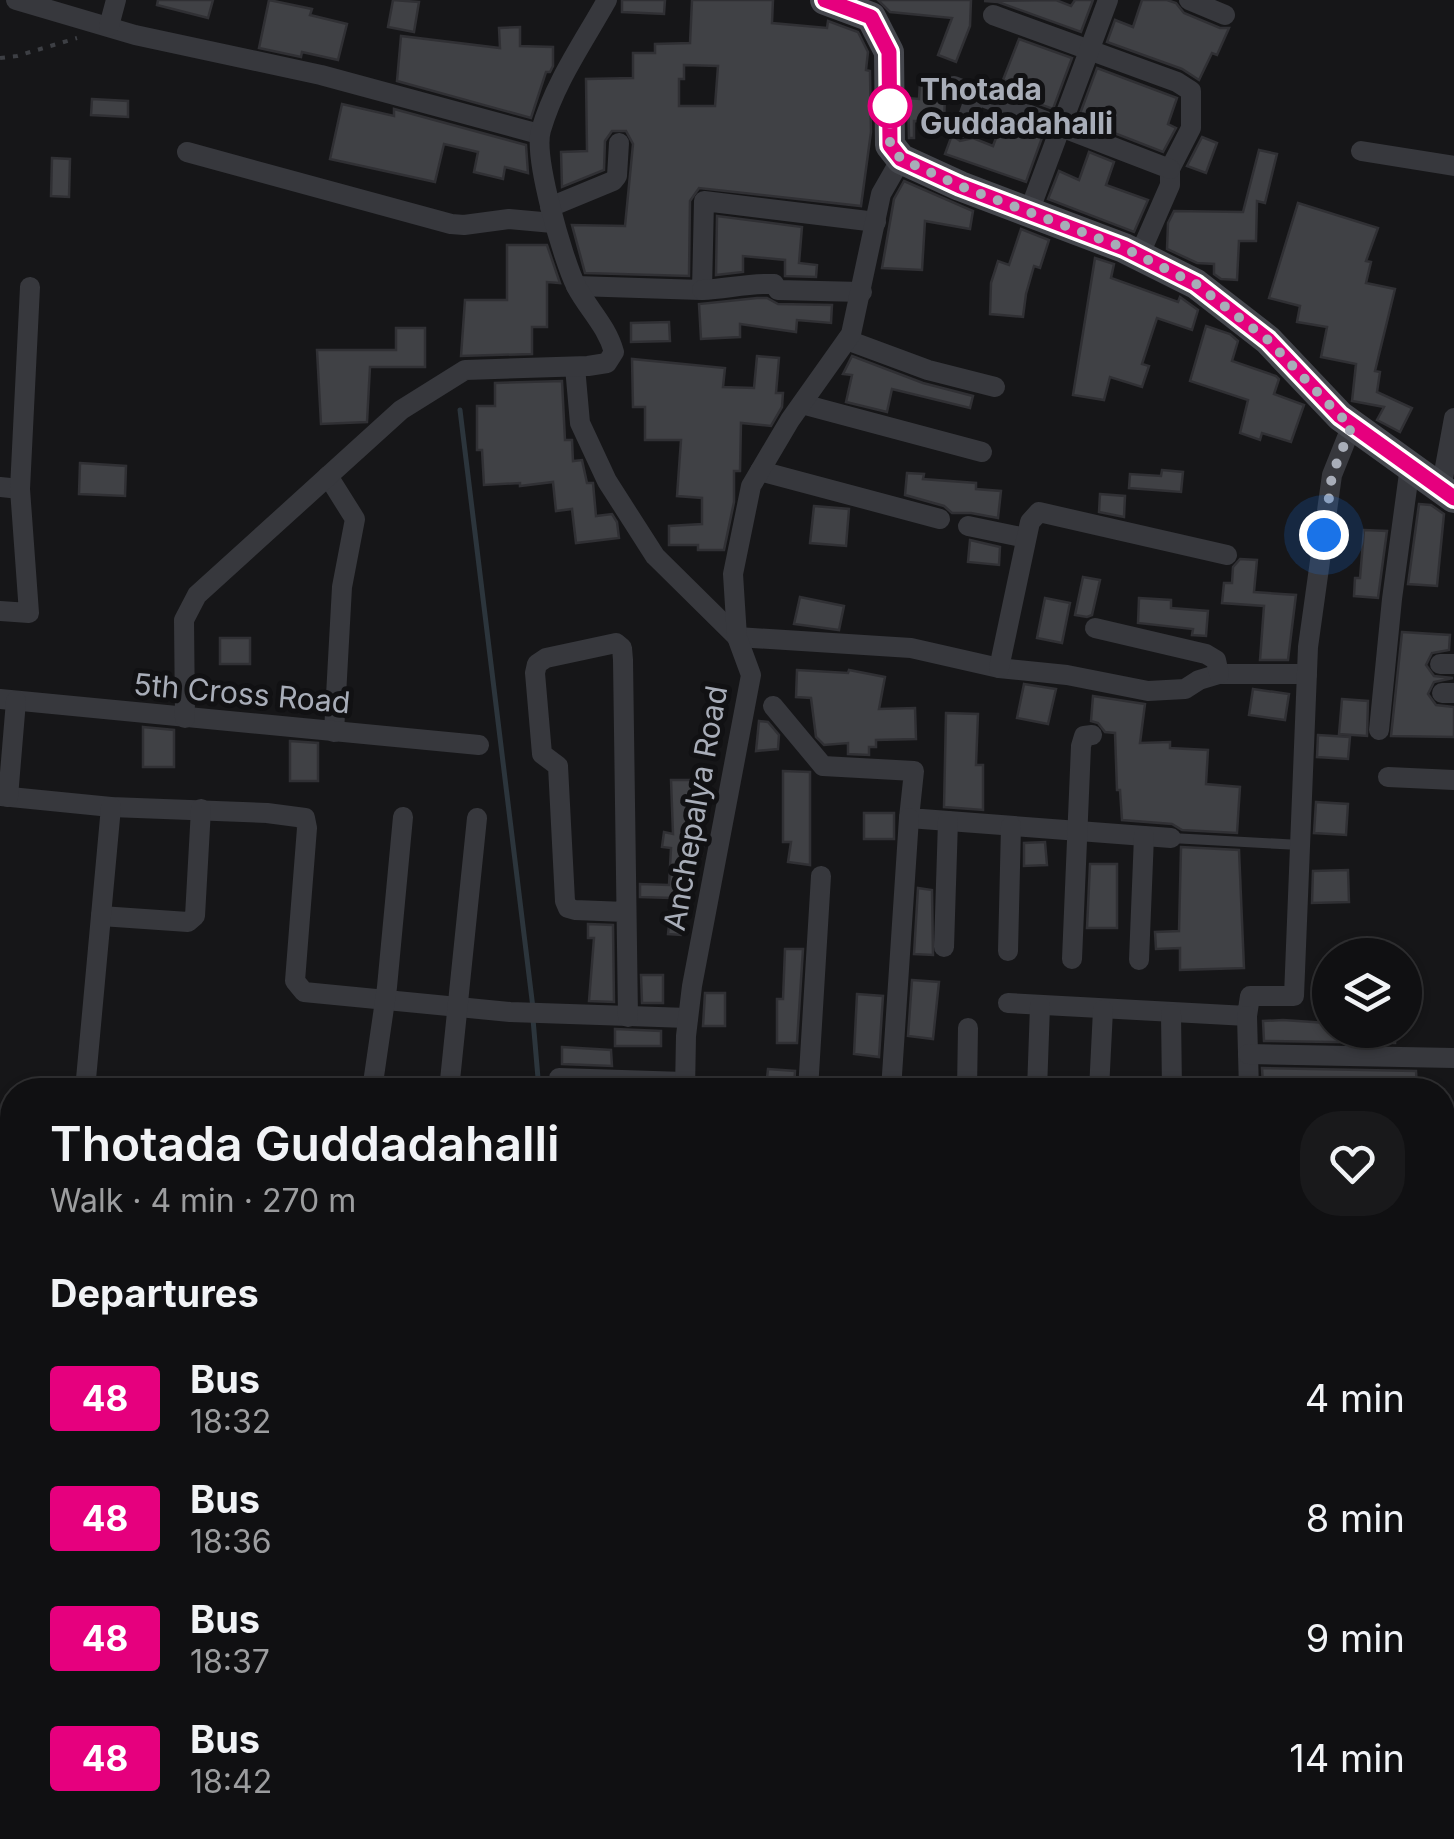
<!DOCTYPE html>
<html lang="en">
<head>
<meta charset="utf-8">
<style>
  body { margin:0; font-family:Inter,sans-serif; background:#19191b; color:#f1f3f6; height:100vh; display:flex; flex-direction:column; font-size:38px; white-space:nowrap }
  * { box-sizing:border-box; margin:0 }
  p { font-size:32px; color:#9c9d9f }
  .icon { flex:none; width:55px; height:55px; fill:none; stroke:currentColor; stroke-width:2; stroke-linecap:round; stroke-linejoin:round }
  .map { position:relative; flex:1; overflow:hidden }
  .details { position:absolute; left:0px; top:1078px; width:1455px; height:762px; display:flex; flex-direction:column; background:#101012; border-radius:40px 40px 0 0; box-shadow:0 2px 8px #0004,0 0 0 2px #303032 }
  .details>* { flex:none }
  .badge { padding:0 20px; border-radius:8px; font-size:35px; line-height:65px }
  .controls { position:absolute; left:1312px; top:938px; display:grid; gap:20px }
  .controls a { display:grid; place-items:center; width:110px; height:110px; border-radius:50%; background:#101012; box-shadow:0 2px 8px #0004,0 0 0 2px #303032; font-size:50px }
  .you { position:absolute; width:50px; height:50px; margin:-25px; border:8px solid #fff; border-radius:50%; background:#1a73e8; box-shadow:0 0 0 15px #1a73e833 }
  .map>.badge { position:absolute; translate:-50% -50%; box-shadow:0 0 0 5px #fff }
  h2 { padding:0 50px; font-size:38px; line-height:90px }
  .round { display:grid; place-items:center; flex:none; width:105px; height:105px; border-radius:40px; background:#19191b }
  .head { display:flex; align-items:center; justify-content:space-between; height:170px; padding:0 50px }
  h1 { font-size:48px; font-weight:600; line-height:75px }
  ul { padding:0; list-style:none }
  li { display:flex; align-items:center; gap:30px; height:120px; padding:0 50px }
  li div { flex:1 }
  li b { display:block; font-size:38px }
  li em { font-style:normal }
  li .badge { min-width:110px; font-weight:700; text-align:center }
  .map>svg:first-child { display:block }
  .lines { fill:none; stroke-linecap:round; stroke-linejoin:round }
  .stream { stroke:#2c353c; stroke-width:5 }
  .building { fill:#404145; stroke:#303034; stroke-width:2.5; fill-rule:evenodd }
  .path { stroke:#3d3f44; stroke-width:4; stroke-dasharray:5 8; stroke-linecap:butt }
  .lane { stroke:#37383d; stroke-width:10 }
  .street { stroke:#37383d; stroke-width:20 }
  .secondary { stroke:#45474d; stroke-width:30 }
  .line-casing { stroke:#fff; stroke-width:22 }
  .line { stroke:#e6007e; stroke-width:15 }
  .walk { stroke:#a8adb8; stroke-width:10; stroke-dasharray:0 18 }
  .stop-dot { fill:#fff; stroke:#e6007e; stroke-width:5 }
  .labels { text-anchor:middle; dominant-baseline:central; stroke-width:10; stroke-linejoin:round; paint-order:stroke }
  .stop-label { font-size:30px; font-weight:bold; fill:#a8adb8; stroke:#111113; text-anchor:start }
  .street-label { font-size:30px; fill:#a8adb8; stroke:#111113 }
</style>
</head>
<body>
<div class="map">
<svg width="1454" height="1839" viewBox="0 0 1454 1839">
  <rect width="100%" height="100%" fill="#161618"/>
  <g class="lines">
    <g class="stream">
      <polyline points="460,410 533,1008"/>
      <polyline points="533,1019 539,1090"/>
      <polyline points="658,1828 666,1839"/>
      <polyline points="26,1839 31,1828"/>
    </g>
  </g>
  <g class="building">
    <polygon points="158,0 213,0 208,18 157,5"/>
    <polygon points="269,0 312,9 310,15 347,24 338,60 302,52 301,57 259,48"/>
    <polygon points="393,0 419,2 414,32 388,27"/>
    <polygon points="622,0 665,0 664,14 622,12"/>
    <path d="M692 0H773L772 23 827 28 828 21 858 32 868 52 866 70 870 71 871 132 861 206 699 188 690 201 689 276 585 273 572 225 625 226 633 144 626 131H612L605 141 604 170 562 187 561 152 587 151 586 79 633 78V53H655V44L690 43ZM684 65 718 66 715 106H679V79H684Z"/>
    <polygon points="878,0 971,0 970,26 956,62 938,55 952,18 890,12"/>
    <polygon points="1056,0 1071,6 1075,0 1093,0 1081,32 998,2 984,1"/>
    <polygon points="1142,0 1167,0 1176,3 1184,13 1220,28 1229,28 1217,55 1212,53 1199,80 1182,69 1107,42 1115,20 1133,27"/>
    <polygon points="520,27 520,46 553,47 553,66 550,72 546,72 531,118 397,81 401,36 500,48 499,28"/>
    <polygon points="1019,39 1072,58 1053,109 1012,94 1018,85 1003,80"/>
    <polygon points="1097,68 1177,98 1168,124 1176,128 1163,152 1078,119"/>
    <polygon points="920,82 941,83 945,96 944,122 914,121 914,138 909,138 908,98 919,99"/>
    <polygon points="92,99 128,101 128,117 91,115"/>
    <polygon points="342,104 394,116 394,109 526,145 528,173 505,167 503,179 474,172 478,152 444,144 435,182 330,159"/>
    <polygon points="1003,119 1043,135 1026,182 945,154 952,135 960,141 973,138 993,146"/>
    <polygon points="1202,137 1217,143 1206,173 1187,166"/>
    <polygon points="1259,150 1277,154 1265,203 1257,201 1256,241 1239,241 1237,280 1221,279 1214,274 1214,264 1197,263 1167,249 1168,223 1174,211 1243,212"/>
    <polygon points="1089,152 1114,162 1106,185 1148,200 1134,232 1048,199 1059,171 1079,180"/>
    <polygon points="52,158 70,159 69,197 51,196"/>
    <polygon points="904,181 973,211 970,229 925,221 922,270 882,268 894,199"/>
    <polygon points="1298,203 1378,228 1366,261 1371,262 1366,283 1395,289 1375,371 1380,372 1377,392 1412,408 1400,432 1377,420 1384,407 1352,401 1356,364 1321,357 1327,327 1297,322 1300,306 1269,298"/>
    <polygon points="717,216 802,227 799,263 817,265 816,277 785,276 785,260 743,256 743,272 716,275"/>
    <polygon points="1021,229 1049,240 1040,268 1034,266 1026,294 1023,317 990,314 991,283 998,261 1009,265"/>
    <polygon points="507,245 547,245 560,283 547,282 547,327 532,327 532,354 461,356 465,300 507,300"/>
    <polygon points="1095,258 1114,264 1111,278 1178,302 1180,297 1198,310 1192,330 1157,318 1142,364 1149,366 1142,387 1110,377 1104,400 1073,395"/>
    <polygon points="757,298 767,298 778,304 832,305 831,323 797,320 796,332 740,324 740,337 701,339 699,304"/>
    <polygon points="669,322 670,341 631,342 631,323"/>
    <polygon points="1206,326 1230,334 1238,341 1232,361 1276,376 1279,379 1274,394 1304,405 1291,442 1262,433 1260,440 1240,433 1248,400 1190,381"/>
    <polygon points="396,328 425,328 425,367 370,367 367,422 321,424 317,350 396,350"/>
    <polygon points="757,356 779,358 776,393 783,393 782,407 771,426 741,423 740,471 734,471 734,502 724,550 698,550 698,545 669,545 669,526 702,524 702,498 677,496 681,440 645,440 645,407 633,407 632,359 725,368 723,387 754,388"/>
    <polygon points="852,356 923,383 973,396 970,408 892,389 887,412 846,402 852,375 843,374"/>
    <polygon points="562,381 565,440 572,440 573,461 582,460 587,483 593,483 596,516 612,514 617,522 619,538 576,543 572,509 556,511 553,482 520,486 520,483 484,485 482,450 477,450 477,406 495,406 495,383"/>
    <polygon points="80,463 126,466 125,496 79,494"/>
    <polygon points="1162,470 1183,472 1181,492 1129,488 1130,474 1161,476"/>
    <polygon points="907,473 924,474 923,479 976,483 976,489 1001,491 998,518 971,513 952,513 944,506 905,495"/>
    <polygon points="1100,494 1125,496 1124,517 1099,512"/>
    <polygon points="1419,504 1431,505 1444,514 1437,586 1408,584"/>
    <polygon points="814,506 849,509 846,546 810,543"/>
    <polygon points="1364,530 1387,531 1378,598 1354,596 1355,578 1360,578"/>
    <polygon points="970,540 1000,547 999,565 968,562"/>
    <polygon points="1240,559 1257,560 1254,592 1296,595 1288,660 1260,660 1264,606 1222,603 1224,583 1232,583 1233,567"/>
    <polygon points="1083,577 1100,580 1092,615 1087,617 1075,615"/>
    <polygon points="800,597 844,606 839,630 794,624"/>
    <polygon points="1045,598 1070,603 1062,643 1037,638"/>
    <polygon points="1139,598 1171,600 1171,608 1208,611 1206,636 1192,635 1193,629 1138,623"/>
    <polygon points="1402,632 1450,635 1449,650 1432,653 1426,665 1434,676 1453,678 1434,682 1428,694 1436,705 1454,707 1454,737 1391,736"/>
    <rect x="220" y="638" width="30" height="26"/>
    <polygon points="797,670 848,673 849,670 885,677 879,709 915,708 916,739 876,740 876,747 869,747 869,755 848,754 848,743 824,745 816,737 811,698 796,697"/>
    <polygon points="1024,684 1056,689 1048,724 1017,718"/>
    <polygon points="1253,689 1289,694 1285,720 1249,715"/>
    <polygon points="1093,696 1145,704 1140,743 1170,742 1170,748 1208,750 1206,784 1240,787 1237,833 1182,830 1172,824 1122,820 1120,790 1117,790 1115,733 1105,732 1098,723 1091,721"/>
    <polygon points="1342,699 1368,701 1367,736 1339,734"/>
    <polygon points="946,713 978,714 976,765 983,765 983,810 944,807"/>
    <polygon points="759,721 768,722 779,735 778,749 756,751"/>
    <polygon points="143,727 174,730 174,767 143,767"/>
    <polygon points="1318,735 1350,737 1348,759 1317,757"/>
    <polygon points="290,741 318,743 318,781 290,781"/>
    <polygon points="783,771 810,772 810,865 788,862 791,842 783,842"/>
    <polygon points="671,780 703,780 699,838 704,839 702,854 693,852 691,893 686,893 681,935 668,934 672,898 640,897 640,884 669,885 671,848 662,847 664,832 673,834"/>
    <polygon points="1316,802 1348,804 1346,835 1314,833"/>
    <rect x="864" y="813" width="30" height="26"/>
    <polygon points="1045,842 1047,865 1024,866 1024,843"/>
    <polygon points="1181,847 1239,850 1244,968 1180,970 1180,948 1156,949 1155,932 1179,931"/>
    <polygon points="1090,864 1117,864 1117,928 1087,928"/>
    <polygon points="1348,870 1349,902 1312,903 1313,871"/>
    <polygon points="918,888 932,890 933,955 914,954"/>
    <polygon points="588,924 613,925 614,1002 589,1001 594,938 588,938"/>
    <polygon points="785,949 803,949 797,1043 777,1043 777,999 783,999"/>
    <polygon points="641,975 663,975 663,1003 642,1003"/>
    <polygon points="912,980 939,982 933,1039 908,1036"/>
    <polygon points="705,993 725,993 725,1026 703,1026"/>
    <polygon points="857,994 883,996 879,1057 854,1054"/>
    <polygon points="1283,1020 1327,1023 1327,1030 1395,1030 1395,1043 1264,1041 1263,1021"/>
    <polygon points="615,1029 661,1031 661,1046 615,1046"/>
    <polygon points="562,1047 611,1050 612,1066 562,1064"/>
    <polygon points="1262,1068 1416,1071 1417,1087 1340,1090 1340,1085 1263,1086"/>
    <polygon points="768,1069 795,1071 794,1090 766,1087"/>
  </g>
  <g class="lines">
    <polyline class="path" points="0,58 17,56 77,38"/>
    <polyline class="lane" points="1171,838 1300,845"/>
    <g class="street">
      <polyline points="16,0 135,35 321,75 539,134"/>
      <polyline points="1189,0 1225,15"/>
      <polyline points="993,15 1177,82 1191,91 1191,128 1170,169 1170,185 1139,256"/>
      <polyline points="109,26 116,0"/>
      <polyline points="954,86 1170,169"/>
      <polyline points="964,128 976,94"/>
      <polyline points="1361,151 1454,166"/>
      <polyline points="187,152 451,224 464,225 509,219 553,223"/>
      <polyline points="550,207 613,181 617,176 619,143"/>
      <polyline points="1029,212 1108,0"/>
      <polyline points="576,286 702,290 704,201 876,222"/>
      <path d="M702 290C726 289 749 283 774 284L778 290 862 292"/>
      <polyline points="847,340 928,370 995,387"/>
      <polyline points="575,367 580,423 607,481 655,556 737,637 911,648 999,668 1067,675 1148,691 1185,689 1199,680 1219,674 1307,674"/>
      <polyline points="802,404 982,452"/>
      <polyline points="760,471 940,519"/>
      <polyline points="328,476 355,519 342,587 334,732"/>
      <polyline points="0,487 20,489"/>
      <polyline points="1441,489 1454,418"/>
      <polyline points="968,526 1026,538"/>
      <polyline points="0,611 29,613 20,489 30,287"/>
      <polyline points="1095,628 1206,654 1216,660 1219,674"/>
      <polyline points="1440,664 1454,664"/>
      <polyline points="999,668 1030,522 1039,512 1227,555"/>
      <polyline points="1442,693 1454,693"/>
      <polyline points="0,699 479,745"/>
      <polyline points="773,706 823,766 914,771 909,818 1171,838"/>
      <path d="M185 718 184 620 197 595 401 410 465 370 588 366 607 363 614 352C607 326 588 309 576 286 563 259 533 157 541 130 555 82 583 43 607 0"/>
      <polyline points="1379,730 1392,599 1410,466"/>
      <polyline points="1388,777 1454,780"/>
      <polyline points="0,796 111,807 267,813 305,818 307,828 295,981 304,992 510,1012 688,1018"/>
      <polyline points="8,797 16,701"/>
      <polyline points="626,912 575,910 568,908 565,901 558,766 542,754 535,673 537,664 546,658 616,643 622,648 623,660 628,1017"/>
      <polyline points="101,916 188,922 195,916 201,809"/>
      <polyline points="944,947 948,821"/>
      <polyline points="1008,951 1011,826"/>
      <polyline points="1072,959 1081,746 1084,736 1092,735"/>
      <polyline points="1139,960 1144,836"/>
      <polyline points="1008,1003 1247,1016 1250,996 1294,996 1308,647 1332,475 1352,425"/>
      <polyline points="1171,1014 1172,1090"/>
      <polyline points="1247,1016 1249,1090"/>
      <polyline points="1248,1054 1454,1058"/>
      <polyline points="559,1078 685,1082"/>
      <polyline points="85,1090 111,807"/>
      <polyline points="372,1090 387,987 403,817"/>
      <polyline points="449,1090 477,818"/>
      <polyline points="685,1090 686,1036 692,986 751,675 737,637 733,574 751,486 790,420 851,334 881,194 901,159"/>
      <polyline points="808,1090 821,876"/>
      <polyline points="891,1090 909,818"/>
      <polyline points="967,1090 968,1028"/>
      <polyline points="1037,1090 1040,1006"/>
      <polyline points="1099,1090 1103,1010"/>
      <polyline points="1442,1130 1454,1130"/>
      <polyline points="1442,1268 1454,1267"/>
      <polyline points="0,1371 12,1360"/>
      <polyline points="1442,1548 1454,1550"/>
      <polyline points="136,1828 137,1839"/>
      <polyline points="327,1828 328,1839"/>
      <polyline points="510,1828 511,1839"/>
      <polyline points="635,1828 645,1839"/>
      <polyline points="1341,1839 1342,1828"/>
    </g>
    <polyline class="secondary" points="825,0 871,17 889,52 890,145 901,159 960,186 1124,248 1196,284 1268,340 1340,416 1454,498"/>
  </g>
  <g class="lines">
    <g class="line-casing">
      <polyline id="line" points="825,0 871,17 889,52 890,145 901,159 960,186 1124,248 1196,284 1268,340 1340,416 1454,498"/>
    </g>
    <use href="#line" class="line"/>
    <polyline class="walk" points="890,106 890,145 901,159 960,186 1124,248 1196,284 1268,340 1340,416 1352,425 1332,475 1324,535"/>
  </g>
  <circle class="stop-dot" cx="890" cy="106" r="20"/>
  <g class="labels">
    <g class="stop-label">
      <text x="920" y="89">Thotada<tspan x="920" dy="34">Guddadahalli</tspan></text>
    </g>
    <g class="street-label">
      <text transform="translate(242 693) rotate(5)">5th Cross Road</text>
      <text transform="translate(695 808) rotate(-80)">Anchepalya Road</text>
    </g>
  </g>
</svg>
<div class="controls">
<a><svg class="icon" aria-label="layers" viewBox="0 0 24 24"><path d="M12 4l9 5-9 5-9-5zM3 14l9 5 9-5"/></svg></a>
</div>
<div class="you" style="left:1324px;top:535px"></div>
<section class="details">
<div class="head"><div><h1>Thotada Guddadahalli</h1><p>Walk · 4 min · 270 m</p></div><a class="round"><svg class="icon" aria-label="heart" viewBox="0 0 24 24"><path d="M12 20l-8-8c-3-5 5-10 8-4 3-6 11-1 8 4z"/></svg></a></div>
<h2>Departures</h2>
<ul>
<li><span class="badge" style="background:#e6007e;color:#fff">48</span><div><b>Bus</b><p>18:32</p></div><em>4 min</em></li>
<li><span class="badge" style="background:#e6007e;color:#fff">48</span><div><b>Bus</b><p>18:36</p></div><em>8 min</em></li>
<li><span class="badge" style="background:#e6007e;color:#fff">48</span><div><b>Bus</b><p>18:37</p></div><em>9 min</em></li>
<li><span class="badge" style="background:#e6007e;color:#fff">48</span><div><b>Bus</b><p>18:42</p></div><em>14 min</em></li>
</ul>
</section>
</div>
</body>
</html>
